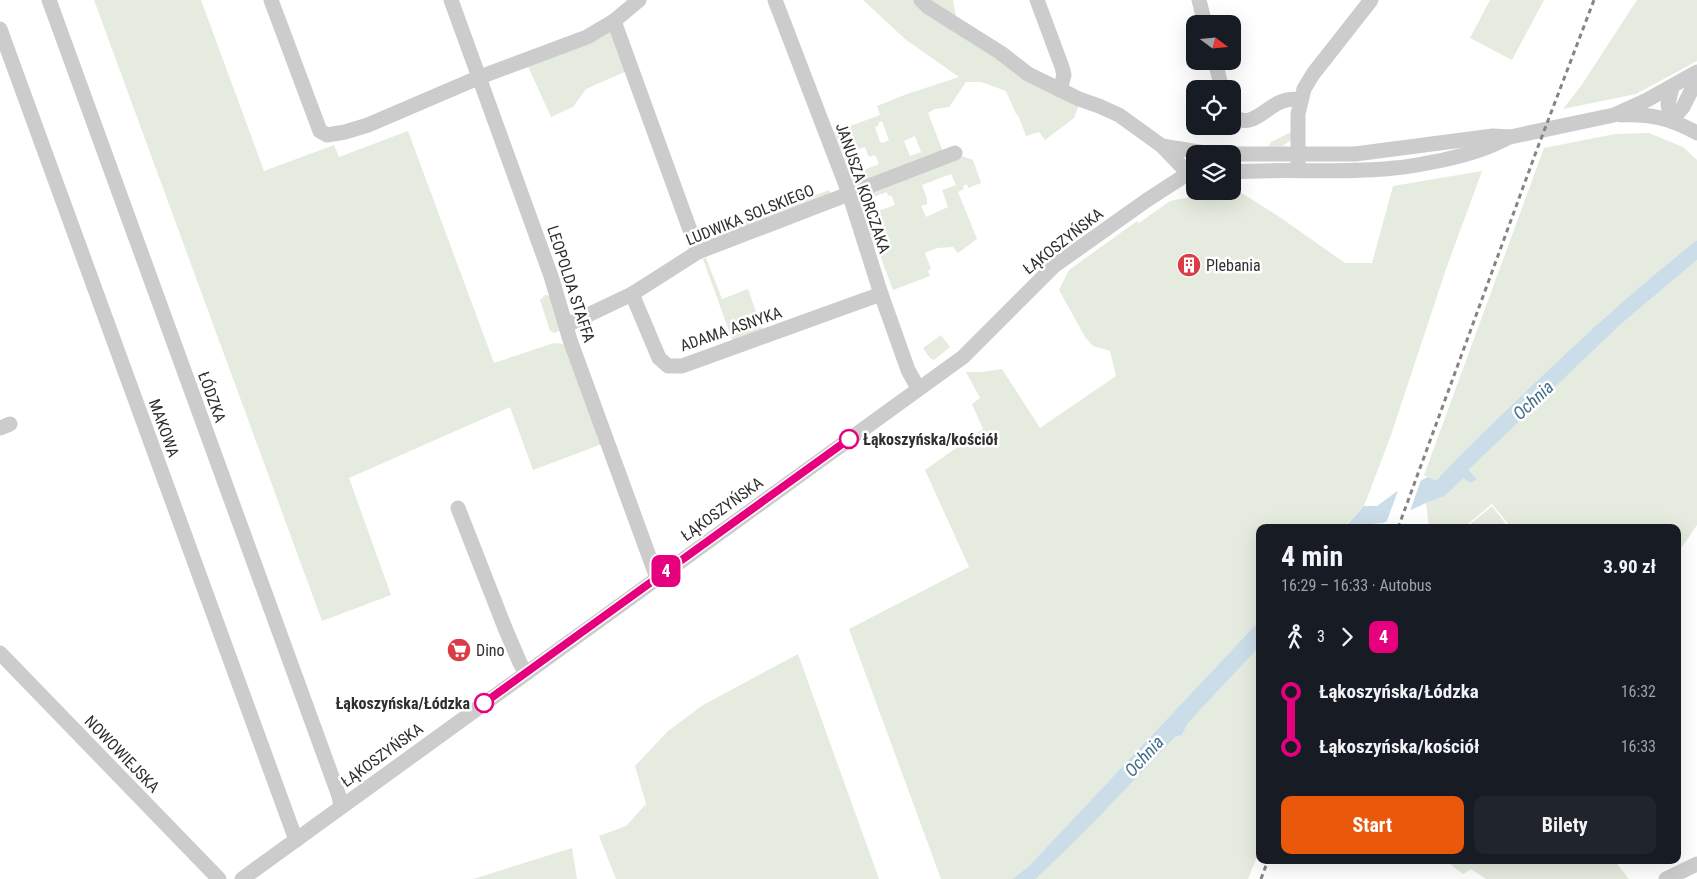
<!DOCTYPE html>
<html lang="pl">
<head>
<meta charset="utf-8">
<style>
  body { margin:0; font-family:"Roboto Condensed",sans-serif; background:#20242c; color:#f1f3f6; height:100vh; display:flex; flex-direction:column; font-size:19px; white-space:nowrap }
  * { box-sizing:border-box; margin:0 }
  p { font-size:16px; color:#9ea1a6 }
  .icon { flex:none; width:28px; height:28px; fill:none; stroke:currentColor; stroke-width:2; stroke-linecap:round; stroke-linejoin:round }
  .map { position:relative; flex:1; overflow:hidden }
  .panel { position:absolute; left:1256px; top:524px; width:425px; height:340px; display:flex; flex-direction:column; background:#171b24; border-radius:10px; box-shadow:0 5px 20px #0002 }
  .panel>* { flex:none }
  .badge { padding:0 10px; border-radius:8px; font-size:18px; line-height:32px }
  .needle { width:32px; rotate:106deg }
  .controls { position:absolute; left:1186px; top:15px; display:grid; gap:10px }
  .controls a { display:grid; place-items:center; width:55px; height:55px; border-radius:10px; background:#171b24; box-shadow:0 5px 20px #0002; font-size:25px }
  .map>.badge { position:absolute; translate:-50% -50%; box-shadow:0 0 0 2px #fff }
  .legs { display:flex; align-items:center; gap:8px; height:55px; padding:0 25px; font-size:16px }
  .legs p { margin-inline-start:auto }
  .head { display:flex; align-items:center; justify-content:space-between; height:85px; padding:0 25px }
  h1 { font-size:28px; font-weight:700; line-height:38px }
  .action { display:flex; gap:10px; margin-top:auto; padding:10px 25px }
  .action a { flex:1; height:58px; border-radius:10px; background:#ea580c; color:#fff; font-size:20px; font-weight:700; line-height:58px; text-align:center }
  .action a+a { background:#20242c; color:#f1f3f6 }
  ul { padding:0 25px; list-style:none }
  li { display:flex; align-items:center; gap:18px; height:55px; font-size:19px }
  li i { display:grid; place-items:center; width:8px; height:100%; margin:0 6px; background:currentColor }
  li i::after { content:''; width:12px; height:12px; margin:-6px; border:4px solid; border-radius:50%; background:#171b24 }
  li p { margin-inline-start:auto }
  li:first-child i { background:linear-gradient(#0000 50%,currentColor 0) }
  li:last-child i { background:linear-gradient(currentColor 50%,#0000 0) }
  .map>svg:first-child { display:block }
  .green { fill:#e5ebde; fill-rule:evenodd }
  .water { fill:#cbdde9 }
  .pier { fill:#fff }
  .lines { fill:none; stroke-linecap:round; stroke-linejoin:round }
  .minor { stroke:#ccc; stroke-width:15 }
  .rail { stroke:#848484; stroke-width:3; stroke-dasharray:5 4; stroke-linecap:butt }
  .line-1-casing { stroke:#fff; stroke-width:11 }
  .line-1 { stroke:#e6007e; stroke-width:8 }
  .stop-1-dot { fill:#fff; stroke:#e6007e; stroke-width:2.5 }
  .labels { text-anchor:middle; dominant-baseline:central; stroke-width:5; stroke-linejoin:round; paint-order:stroke }
  .street-label { font-size:16px; fill:#2f2f2f; stroke:#fff }
  .poi-label { font-size:16px; fill:#2f2f2f; stroke:#fff; text-anchor:start }
  .stop-label { font-size:16px; font-weight:bold; fill:#2f2f2f; stroke:#fff; text-anchor:start }
  .water-label { font-size:18px; font-style:italic; fill:#426e8b; stroke:#fff }
</style>
</head>
<body>
<div class="map">
<svg width="1697" height="879" viewBox="0 0 1697 879">
  <rect width="100%" height="100%" fill="#fff"/>
  <g class="green">
    <polygon points="94,0 201,0 264,171 334,145 339,157 408,131 494,363 554,343 563,344 566,347 602,444 533,470 510,407 349,478 391,595 322,621"/>
    <path d="M863 0H917L1080 102 1074 118 1045 140 1039 132 1026 136 1018 115 1016 114 1006 91 981 82H966L949 107 935 109 928 113 942 149 943 150 855 186 834 132 880 115 877 106 907 94 959 77 905 39ZM882 121 889 140 883 143 880 142 875 127 879 125 878 123ZM915 136 921 152 910 156 904 141ZM865 147 869 157 875 155 879 164 857 173 849 153Z"/>
    <polygon points="928,0 953,0 956,16 954,17"/>
    <polygon points="1490,0 1544,0 1512,60 1470,38"/>
    <polygon points="1637,0 1697,0 1697,61 1636,94 1563,109 1581,86"/>
    <polygon points="612,27 627,71 586,89 573,107 551,117 527,64"/>
    <polygon points="1291,132 1291,140 1283,146 1268,147 1271,142"/>
    <path d="M1649 133 1683 147 1697 160V240C1642 283 1590 330 1539 379 1503 412 1469 445 1436 482L1424 475 1544 148 1615 134Z"/>
    <path d="M962 156 973 160 981 183 968 188 967 184 963 186 964 189 958 192 977 239 958 253 953 247 937 248 925 253 931 269 928 271 930 276 893 290 876 245 872 247 855 199 863 193ZM951 174 956 185 942 190 948 207 926 217 921 206 927 204V199L922 185ZM887 192 888 196 891 195 895 205 878 211 873 197Z"/>
    <polygon points="1482,171 1446,269 1390,438 1364,506 1344,527 1260,528 1260,620 1028,867 1012,879 941,879 849,629 969,567 925,470 983,429 972,404 980,398 966,372 982,372 1002,369 1040,428 1116,376 1110,351 1093,346 1085,337 1059,290 1069,270 1137,221 1139,223 1170,201 1220,191 1232,191 1234,188 1281,218 1345,263 1372,263 1393,186"/>
    <polygon points="829,190 832,196 736,233 734,227"/>
    <polygon points="706,258 722,299 748,289 762,329 733,342 703,259"/>
    <polygon points="1697,260 1697,525 1678,553 1678,528 1511,527 1492,504 1464,527 1429,527 1426,503 1445,496 1463,477 1476,479 1467,470 1620,325"/>
    <polygon points="545,295 553,296 560,330 555,333 550,331 540,300"/>
    <polygon points="941,335 950,347 934,360 930,358 923,348"/>
    <polygon points="1492,506 1508,527 1467,527"/>
    <polygon points="1260,646 1260,849 1248,879 1036,879 1175,737 1182,735 1188,723"/>
    <polygon points="798,654 879,879 616,879 599,836 626,826 646,804 635,766 668,731 703,705"/>
    <polygon points="572,848 577,879 473,879"/>
    <polygon points="1445,860 1614,860 1629,879 1486,879 1471,869 1463,874"/>
  </g>
  <g class="water">
    <path d="M1697 240V260L1620 325 1468 470 1477 479 1470 483 1463 478 1445 496 1426 503 1383 523 1372 524 1369 527 1344 528 1364 506H1377L1396 492 1428 477 1436 481C1469 445 1504 412 1539 379 1590 330 1642 283 1697 240Z"/>
    <polygon points="1260,620 1260,646 1188,723 1182,735 1175,737 1091,825 1036,879 1012,879 1028,867"/>
  </g>
  <polygon class="pier" points="1422,477 1409,514 1385,526 1399,488"/>
  <g class="lines">
    <g class="minor">
      <polyline points="49,0 339,796 341,807"/>
      <polyline points="271,0 320,131 327,135 345,132 368,125 480,77 587,37 614,21 639,0"/>
      <polyline points="451,0 551,276 570,340 657,578"/>
      <polyline points="775,0 849,193 881,294 908,370 918,388"/>
      <polyline points="921,0 928,7 1001,53 1028,74 1079,99 1099,106 1119,115 1162,146 1189,174"/>
      <polyline points="1037,0 1062,67 1064,75 1060,90"/>
      <polyline points="1199,0 1205,24"/>
      <polyline points="614,21 698,252"/>
      <polyline points="0,29 296,840"/>
      <polyline points="1215,61 1222,89"/>
      <path d="M1621 115C1651 114 1670 118 1697 133"/>
      <path d="M1232 116C1257 134 1270 93 1300 100"/>
      <polyline points="1671,121 1683,107 1692,89 1697,83"/>
      <polyline points="1671,121 1668,104 1672,87"/>
      <polyline points="1162,146 1211,154"/>
      <polyline points="1232,154 1355,154 1493,136 1510,137 1614,115 1647,100 1697,72"/>
      <polyline points="1298,165 1298,114 1304,89 1313,74 1371,0"/>
      <path d="M1232 172C1286 168 1340 174 1394 168 1411 167 1427 163 1443 160 1466 155 1488 149 1509 137"/>
      <polyline points="632,294 659,358 668,366 682,366 881,294"/>
      <polyline points="567,325 632,294 698,252 955,153"/>
      <polyline points="0,428 10,424"/>
      <polyline points="458,508 505,628 520,663 526,673"/>
      <polyline points="0,653 219,879"/>
      <polyline points="242,879 963,357 1054,266 1147,200 1195,169"/>
      <polyline points="1666,879 1697,864"/>
    </g>
    <g class="rail">
      <polyline points="1398,528 1536,152 1594,0"/>
      <polyline points="1261,879 1268,860"/>
    </g>
  </g>
  <g class="lines">
    <g class="line-1-casing">
      <polyline id="line-1" points="484,703 849,439"/>
    </g>
    <use href="#line-1" class="line-1"/>
  </g>
  <defs>
    <g id="building-disc" transform="scale(1.25)"><circle r="9.5" fill="#d93e47" stroke="#fff"/><path d="M-4-6H4V6H1V3H-1V6H-4ZM-2.5-4.3h1.7v1.8h-1.7ZM.8-4.3h1.7v1.8H.8ZM-2.5-1h1.7V.8h-1.7ZM.8-1h1.7V.8H.8Z" fill="#fff"/></g>
    <g id="supermarket-disc" transform="scale(1.25)"><circle r="9.5" fill="#d93e47" stroke="#fff"/><path d="M-6-5.5h2.5l.6 2H6L4.5 2H-2.5L-4.4-4H-6ZM-1.5 3.2a1.3 1.3 0 1 0 .1 0ZM3 3.2a1.3 1.3 0 1 0 .1 0Z" fill="#fff"/></g>
  </defs>
  <g fill-rule="evenodd">
    <use href="#building-disc" x="1189" y="265"/>
    <use href="#supermarket-disc" x="459" y="650"/>
  </g>
  <g class="stop-1-dot">
    <circle cx="849" cy="439" r="9"/>
    <circle cx="484" cy="703" r="9"/>
  </g>
  <g class="labels">
    <g class="street-label">
      <text transform="translate(863 188) rotate(71)">JANUSZA KORCZAKA</text>
      <text transform="translate(750 215) rotate(-22)">LUDWIKA SOLSKIEGO</text>
      <text transform="translate(1063 241) rotate(-38)">ŁĄKOSZYŃSKA</text>
      <text transform="translate(571 284) rotate(72)">LEOPOLDA STAFFA</text>
      <text transform="translate(731 329) rotate(-19)">ADAMA ASNYKA</text>
      <text transform="translate(212 397) rotate(70)">ŁÓDZKA</text>
      <text transform="translate(164 428) rotate(70)">MAKOWA</text>
      <text transform="translate(722 509) rotate(-36)">ŁĄKOSZYŃSKA</text>
      <text transform="translate(122 754) rotate(46)">NOWOWIEJSKA</text>
      <text transform="translate(382 755) rotate(-36)">ŁĄKOSZYŃSKA</text>
    </g>
    <g class="poi-label">
      <text x="1206" y="265">Plebania</text>
      <text x="476" y="650">Dino</text>
    </g>
    <g class="stop-label">
      <text x="863" y="439">Łąkoszyńska/kościół</text>
      <text x="470" y="703" text-anchor="end">Łąkoszyńska/Łódzka</text>
    </g>
    <g class="water-label">
      <text transform="translate(1533 400) rotate(-43)">Ochnia</text>
      <text transform="translate(1144 756) rotate(-47)">Ochnia</text>
    </g>
  </g>
</svg>
<div class="controls">
<a><svg class="needle" viewBox="-14 -14 28 28"><path d="M0-13l5 13h-10z" fill="#e53935"/><path d="M0 13l5-13h-10z" fill="#9ea1a6"/></svg></a>
<a><svg class="icon" aria-label="locate" viewBox="0 0 24 24"><circle cx="12" cy="12" r="6"/><path d="M12 2v4M12 18v4M2 12h4M18 12h4"/></svg></a>
<a><svg class="icon" aria-label="layers" viewBox="0 0 24 24"><path d="M12 4l9 5-9 5-9-5zM3 14l9 5 9-5"/></svg></a>
</div>
<b class="badge" style="left:666px;top:571px;background:#e6007e;color:#fff">4</b>
<section class="panel">
<div class="head"><div><h1>4 min</h1><p>16:29 – 16:33 · Autobus</p></div><b>3.90 zł</b></div>
<div class="legs"><svg class="icon" aria-label="walk" viewBox="0 0 24 24"><circle cx="13" cy="4" r="2"/><path d="M13 8l-2 6 4 7M11 14l-3 7M7 12l3-4h3l4 4"/></svg>3<svg class="icon" aria-label="forward" viewBox="0 0 24 24"><path d="M9 5l7 7-7 7"/></svg><b class="badge" style="background:#e6007e;color:#fff">4</b></div>
<ul>
<li><i style="color:#e6007e"></i><b>Łąkoszyńska/Łódzka</b><p>16:32</p></li>
<li><i style="color:#e6007e"></i><b>Łąkoszyńska/kościół</b><p>16:33</p></li>
</ul>
<div class="action"><a>Start</a><a>Bilety</a></div>
</section>
</div>
</body>
</html>
